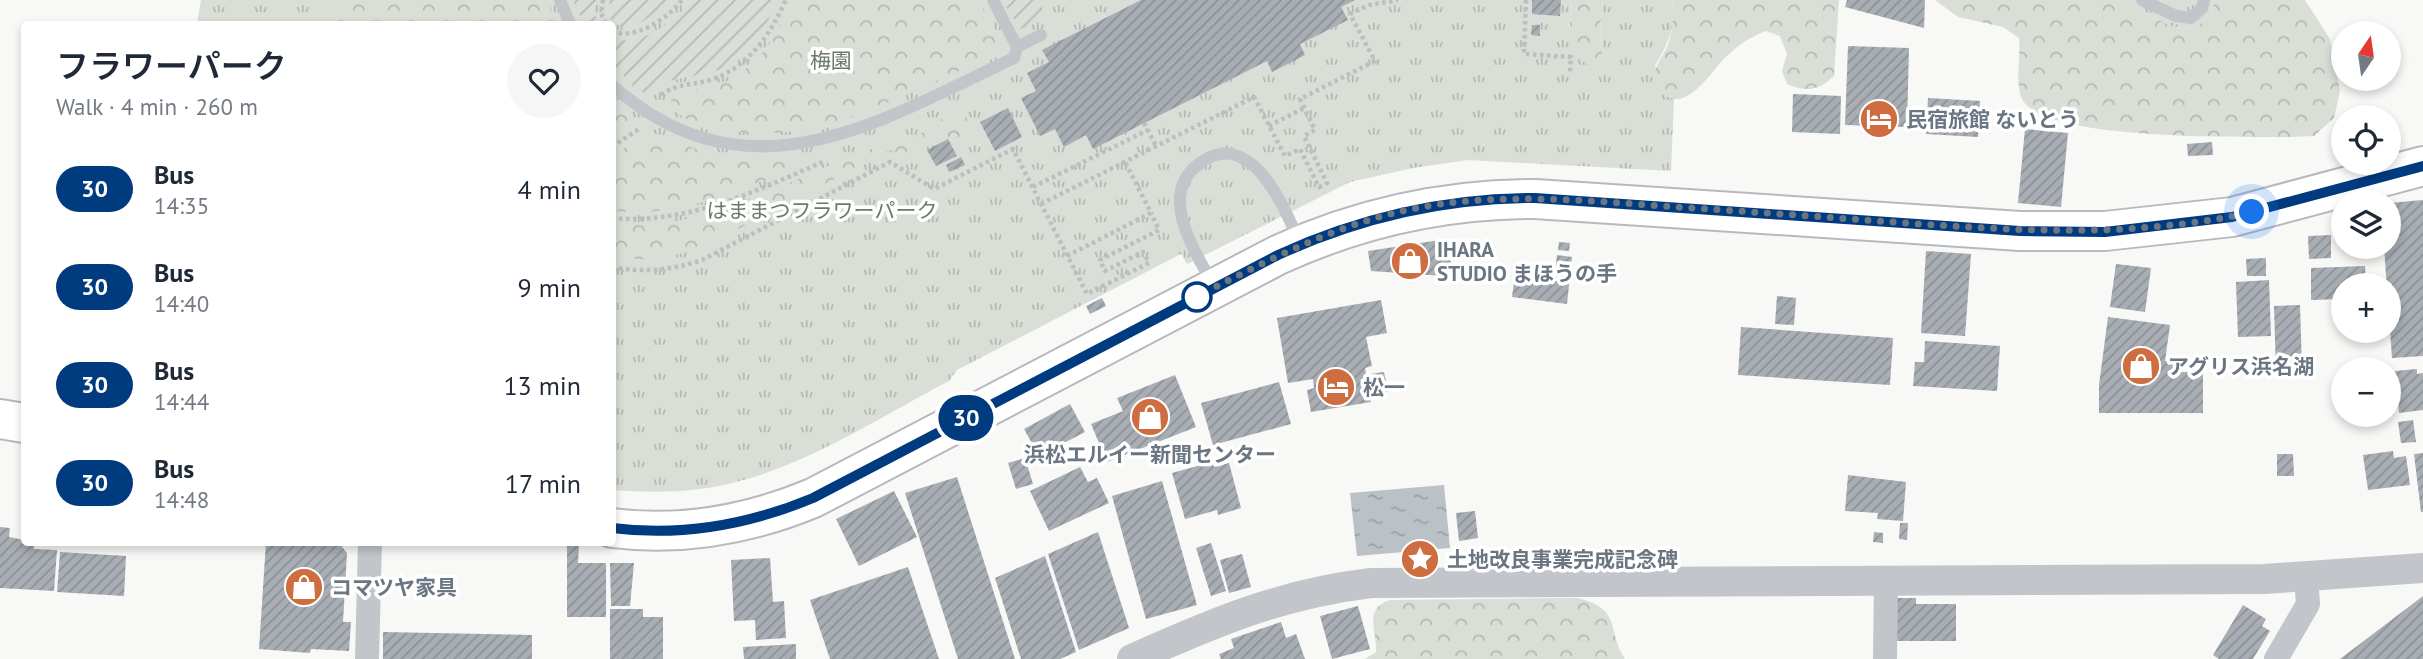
<!DOCTYPE html>
<html lang="en">
<head>
<meta charset="utf-8">
<style>
  body { margin:0; font-family:"PT Sans","Noto Sans JP",sans-serif; background:#f6f6f7; color:#1f2937; height:100vh; display:flex; flex-direction:column; font-size:26px; white-space:nowrap }
  * { box-sizing:border-box; margin:0 }
  p { font-size:23px; color:#747a83 }
  .icon { flex:none; width:38px; height:38px; fill:none; stroke:currentColor; stroke-width:2; stroke-linecap:round; stroke-linejoin:round }
  .map { position:relative; flex:1; overflow:hidden }
  .details { position:absolute; left:21px; top:21px; width:595px; height:525px; display:flex; flex-direction:column; background:#fff; border-radius:7px; box-shadow:0 4px 10px #0003 }
  .details>* { flex:none }
  .badge { padding:0 14px; border-radius:23px; font-size:24px; line-height:46px }
  .needle { width:46px; rotate:13deg }
  .fabs { position:absolute; left:2331px; top:21px; display:grid; gap:14px }
  .fabs a { display:grid; place-items:center; width:70px; height:70px; border-radius:50%; background:#fff; box-shadow:0 4px 10px #0003; font-size:35px }
  .you { position:absolute; width:35px; height:35px; margin:-18px; border:5px solid #fff; border-radius:50%; background:#1a73e8; box-shadow:0 0 0 10px #1a73e833 }
  .map>.badge { position:absolute; translate:-50% -50%; box-shadow:0 0 0 4px #fff }
  .round { display:grid; place-items:center; flex:none; width:74px; height:74px; border-radius:37px; background:#f6f6f7 }
  .headline { display:flex; align-items:center; justify-content:space-between; height:119px; padding:0 35px }
  h1 { font-size:33px; font-weight:600; line-height:52px }
  ul { padding:0; list-style:none }
  li { display:flex; align-items:center; gap:21px; height:98px; padding:0 35px }
  li div { flex:1 }
  li b { display:block; font-size:26px }
  li em { font-style:normal }
  li .badge { min-width:77px; font-weight:700; text-align:center }
  .map>svg:first-child { display:block }
  .grass { fill:url(#grass-tufts) }
  .forest { fill:url(#forest-crowns) }
  .garden { fill:url(#garden-furrows) }
  .water { fill:url(#water-ripples) }
  .building { fill:url(#building-hatch) }
  .lines { fill:none; stroke-linecap:round; stroke-linejoin:round }
  .primary-casing { stroke:#b6b9bd; stroke-width:42 }
  .path { stroke:#bcbec0; stroke-width:4.5; stroke-dasharray:3.5 3.5; stroke-linecap:butt }
  .service { stroke:#c2c5c9; stroke-width:12 }
  .minor { stroke:#c2c5c9; stroke-width:24 }
  .tertiary { stroke:#c2c5c9; stroke-width:30 }
  .primary { stroke:#fff; stroke-width:38 }
  .line-casing { stroke:#fff; stroke-width:16 }
  .line { stroke:#003b80; stroke-width:10 }
  .walk { stroke:#6b7683; stroke-width:7; stroke-dasharray:0 12.6 }
  .stop-dot { fill:#fff; stroke:#003b80; stroke-width:3.5 }
  .labels { text-anchor:middle; dominant-baseline:central; stroke-width:7; stroke-linejoin:round; paint-order:stroke }
  .park-label { font-size:21px; fill:#6b7b69; stroke:#fff }
  .poi-label { font-size:21px; font-weight:bold; fill:#6b7683; stroke:#fff; text-anchor:start }
</style>
</head>
<body>
<div class="map">
<svg width="2423" height="659" viewBox="0 0 2423 659">
  <defs>
    <pattern id="grass-tufts" width="24" height="20" patternUnits="userSpaceOnUse" patternTransform="scale(1.75)"><rect width="24" height="20" fill="#d9ded7"/><path d="M3 7l-1-3M5 7V3M7 7l1-3M15 17l-1-3M17 17v-4M19 17l1-3" fill="none" stroke="#b4b9b4"/></pattern>
    <pattern id="forest-crowns" width="20" height="18" patternUnits="userSpaceOnUse" patternTransform="scale(1.75)"><rect width="20" height="18" fill="#d9ded7"/><path d="M2 6a3 3 0 1 1 6 0M12 15a3 3 0 1 1 6 0" fill="none" stroke="#b4b9b4"/></pattern>
    <pattern id="garden-furrows" width="10" height="10" patternUnits="userSpaceOnUse" patternTransform="scale(1.75)"><rect width="10" height="10" fill="#d9ded7"/><path d="M-1 1l2-2M0 10L10 0M9 11l2-2" fill="none" stroke="#b4b9b4"/></pattern>
    <pattern id="water-ripples" width="26" height="14" patternUnits="userSpaceOnUse" patternTransform="scale(1.75)"><rect width="26" height="14" fill="#bac2c7"/><path d="M2 4q2-2 4 0t4 0M15 11q2-2 4 0t4 0" fill="none" stroke="#9ba2a7"/></pattern>
    <pattern id="building-hatch" width="6" height="6" patternUnits="userSpaceOnUse" patternTransform="scale(1.75)"><rect width="6" height="6" fill="#a8aeb4"/><path d="M-1 1l2-2M0 6l6-6M5 7l2-2" fill="none" stroke="#8d9298"/></pattern>
  </defs>
  <rect width="100%" height="100%" fill="#f8f8f6"/>
  <g class="grass">
    <path d="M201 0H1572L1569 26 1603 57 1600 29 1603 0H1672C1676 25 1669 44 1655 65L1663 94 1674 98 1671 171 1468 160 1413 168 1350 182 1187 264 1181 254 957 370 949 381C880 417 811 463 736 482 696 493 653 493 613 490L612 24H197Z"/>
    <polygon points="2117,0 2215,0 2211,14 2195,29 2173,27"/>
  </g>
  <g class="forest">
    <polygon points="332,0 547,0 556,24 328,24"/>
    <path d="M800 0H979L997 35V50C981 64 955 72 936 81 867 113 800 144 722 130 704 126 683 120 669 107L674 93C692 88 710 89 727 81 759 66 778 33 792 3Z"/>
    <path d="M1572 0H1603L1600 29 1603 58 1593 67C1562 54 1570 27 1572 0Z"/>
    <path d="M1672 0H1839L1834 76C1819 90 1807 93 1787 84L1782 71 1787 54 1780 36 1766 31C1750 37 1738 45 1726 57 1712 69 1688 114 1663 94 1643 80 1660 62 1667 47 1673 32 1674 15 1672 0Z"/>
    <path d="M1935 0H2117L2173 27 2195 29 2211 14 2215 0H2305L2330 39 2340 91 2334 118 2314 136 2290 137C2244 136 2038 142 2021 97 2015 80 2021 57 2019 38L2003 27 1958 17Z"/>
    <polygon points="612,102 633,123 631,129 613,140"/>
    <path d="M955 113 967 118 970 129 966 138C955 142 943 134 933 141 926 145 922 152 916 157L890 150 698 250 651 260 613 257V224C701 232 778 185 857 154 879 145 903 142 924 132 936 126 941 116 955 113Z"/>
    <path d="M652 133 707 153 741 159H797L798 164C789 173 772 177 759 182 712 201 665 217 613 211V154Z"/>
    <path d="M1577 598C1623 609 1606 629 1625 659H1365L1376 652C1377 631 1363 608 1390 600Z"/>
  </g>
  <g class="garden">
    <polygon points="573,0 596,0 595,14 599,24 584,24"/>
    <polygon points="609,0 674,0 639,24 622,28 611,20"/>
    <path d="M689 0H779L760 35 723 69 669 81 647 94 637 90 613 65V38C637 48 678 22 689 0Z"/>
    <polygon points="1002,0 1043,0 1041,21 1020,29"/>
  </g>
  <polygon class="water" points="1444,485 1450,548 1357,556 1350,493"/>
  <g class="building">
    <polygon points="1141,0 1355,0 1341,7 1348,20 1300,44 1305,55 1272,72 1267,61 1093,149 1086,135 1064,147 1055,129 1040,136 1021,98 1036,91 1027,73 1049,62 1042,50"/>
    <polygon points="1532,0 1561,0 1560,16 1532,14"/>
    <polygon points="1847,0 1925,0 1924,28 1845,7"/>
    <polygon points="1532,25 1540,25 1540,36 1531,35"/>
    <polygon points="1848,46 1909,48 1907,127 1845,125"/>
    <polygon points="1793,94 1841,96 1840,134 1792,132"/>
    <polygon points="1928,98 1980,101 1978,137 1926,134"/>
    <polygon points="1008,108 1022,137 995,151 980,122"/>
    <polygon points="2025,129 2068,133 2061,207 2018,203"/>
    <polygon points="948,139 957,156 936,166 927,150"/>
    <polygon points="2212,142 2213,155 2188,156 2187,144"/>
    <polygon points="961,157 965,165 949,172 946,165"/>
    <polygon points="2423,200 2423,356 2392,358 2384,247 2389,247 2389,203"/>
    <polygon points="2331,235 2331,258 2309,259 2308,236"/>
    <polygon points="1440,240 1458,277 1371,271 1368,251"/>
    <polygon points="1559,242 1570,243 1569,251 1558,250"/>
    <polygon points="1926,251 1971,254 1965,336 1921,333"/>
    <polygon points="1557,255 1572,257 1567,304 1512,297 1516,268 1555,272"/>
    <polygon points="2266,258 2266,276 2247,276 2246,259"/>
    <polygon points="2116,264 2151,268 2145,312 2110,307"/>
    <polygon points="2365,266 2366,285 2343,285 2343,299 2311,300 2311,268"/>
    <polygon points="2269,280 2271,336 2238,337 2236,282"/>
    <polygon points="1777,296 1796,298 1794,325 1775,324"/>
    <polygon points="1102,298 1106,306 1090,314 1086,306"/>
    <polygon points="1381,300 1387,333 1366,337 1372,366 1365,368 1371,402 1311,412 1307,390 1314,388 1313,379 1288,383 1277,318"/>
    <polygon points="2300,305 2302,370 2276,371 2274,306"/>
    <polygon points="2108,317 2170,325 2165,361 2180,360 2181,372 2203,372 2203,413 2099,413 2099,385"/>
    <polygon points="1741,327 1893,338 1890,385 1738,375"/>
    <polygon points="1925,341 2000,346 1997,391 1913,386 1915,362 1924,362"/>
    <polygon points="2417,369 2417,374 2423,373 2423,410 2399,413 2395,371"/>
    <polygon points="1384,372 1388,392 1373,394 1370,374"/>
    <polygon points="1175,375 1196,427 1107,462 1091,424 1123,411 1117,398"/>
    <polygon points="1279,382 1291,424 1213,445 1201,403"/>
    <polygon points="1070,404 1085,432 1039,456 1024,429"/>
    <polygon points="2413,420 2416,442 2401,443 2398,422"/>
    <polygon points="2393,451 2394,458 2406,456 2410,485 2368,490 2363,455"/>
    <polygon points="2423,453 2423,512 2421,512 2414,454"/>
    <polygon points="2277,454 2293,454 2294,476 2277,476"/>
    <polygon points="1025,458 1033,484 1016,489 1008,463"/>
    <polygon points="1212,462 1214,467 1229,463 1241,508 1218,515 1217,510 1185,519 1172,473"/>
    <polygon points="1080,467 1088,482 1097,478 1109,503 1049,531 1030,491"/>
    <polygon points="1848,475 1906,482 1903,521 1877,519 1878,513 1845,511"/>
    <polygon points="957,477 1015,659 958,659 905,493"/>
    <polygon points="1162,481 1197,605 1146,619 1112,496"/>
    <polygon points="894,491 917,537 859,566 836,519"/>
    <polygon points="1475,511 1478,538 1459,541 1456,513"/>
    <polygon points="1900,523 1908,523 1907,540 1899,539"/>
    <polygon points="0,527 10,528 9,537 34,542 34,549 57,550 54,591 0,588"/>
    <polygon points="1098,532 1129,628 1079,650 1048,554"/>
    <polygon points="1874,532 1883,533 1883,543 1873,542"/>
    <polygon points="266,542 338,542 347,553 343,622 351,622 349,651 311,649 310,653 259,649"/>
    <polygon points="1211,543 1226,591 1211,596 1196,548"/>
    <polygon points="567,544 579,545 578,563 606,563 606,617 567,617"/>
    <polygon points="60,552 126,556 124,596 57,592"/>
    <polygon points="1242,554 1251,587 1229,593 1220,560"/>
    <polygon points="1045,556 1076,652 1060,659 1021,659 995,578"/>
    <polygon points="770,558 773,602 784,601 786,638 756,640 755,620 734,621 731,560"/>
    <polygon points="610,563 634,563 630,606 611,606"/>
    <polygon points="908,567 939,659 830,659 810,600"/>
    <polygon points="2423,596 2423,659 2340,659"/>
    <polygon points="1897,598 1916,598 1916,604 1956,604 1956,641 1894,641"/>
    <polygon points="2243,605 2266,619 2262,626 2270,631 2253,659 2219,659 2213,655"/>
    <polygon points="1358,606 1370,649 1332,659 1320,616"/>
    <polygon points="610,609 643,609 643,617 663,617 663,659 610,659"/>
    <polygon points="1281,622 1286,638 1296,634 1305,659 1221,659 1219,654 1234,648 1231,639"/>
    <polygon points="383,632 532,635 532,659 383,659"/>
    <polygon points="796,644 796,659 744,659 743,647"/>
  </g>
  <g class="lines">
    <g class="primary-casing">
      <g id="primary">
        <polyline points="0,419 24,423"/>
        <path d="M612 528C683 537 748 525 813 498L1278 255C1361 217 1444 199 1535 199L2020 231H2105L2232 217 2423 166"/>
      </g>
    </g>
    <g class="path">
      <polyline points="603,0 601,13 606,24"/>
      <polyline points="1526,0 1524,54 1571,57 1570,73"/>
      <path d="M612 31C635 41 668 18 682 0"/>
      <path d="M661 95C676 84 690 85 707 81 748 69 769 36 786 0"/>
      <polyline points="1144,123 1156,146"/>
      <polyline points="1269,126 1304,108"/>
      <polyline points="612,147 639,129"/>
      <polyline points="1033,187 1148,130"/>
      <polyline points="1041,204 1254,97 1285,156 1300,149 1319,187 1327,183 1304,136 1315,130 1300,99 1375,61 1350,14 1369,5 1398,0"/>
      <path d="M612 218C688 225 758 190 825 161"/>
      <polyline points="1067,256 1151,213 1125,162"/>
      <path d="M612 267C644 273 672 270 702 260L890 162 934 189 1013 149 1087 294 1149 263 1143 252 1105 271 1100 260 1159 230 1151 213"/>
    </g>
    <g class="service">
      <polyline points="560,0 570,24"/>
      <polyline points="2142,0 2176,16 2191,18 2202,8 2204,0"/>
      <polyline points="1017,47 1041,35"/>
      <path d="M612 85C747 205 877 123 1014 58L1017 47 993 0"/>
      <path d="M1213 285C1200 260 1182 233 1180 205 1179 187 1186 173 1200 163 1251 126 1284 207 1299 241"/>
    </g>
    <g class="minor">
      <polyline points="367,659 370,542"/>
      <polyline points="1885,659 1886,580"/>
      <polyline points="2276,659 2308,604 2306,577"/>
    </g>
    <path class="tertiary" d="M1132 659C1215 622 1280 594 1371 583L2264 579 2423 568"/>
    <use href="#primary" class="primary"/>
  </g>
  <g class="lines">
    <g class="line-casing">
      <path id="line" d="M612 528C683 537 748 525 813 498L1278 255C1361 217 1444 198 1535 198L2020 231 2105 232 2232 217 2423 166"/>
    </g>
    <use href="#line" class="line"/>
    <path class="walk" d="M1197 297 1190 300C1265 262 1338 222 1422 207 1501 193 1581 200 1661 206 1742 211 1824 217 1905 223 2023 231 2136 238 2252 212"/>
  </g>
  <defs>
    <g id="hotel-disc" transform="scale(2.0125)"><circle r="9.5" fill="#cd6d40" stroke="#fff"/><path d="M-6-4.5h1.5V1H6V5H4.5V3h-9V5H-6ZM-4 0a1.8 1.8 0 1 1 3.6 0ZM.5 0V-2.5h3Q6-2.5 6 0Z" fill="#fff"/></g>
    <g id="shop-disc" transform="scale(2.0125)"><circle r="9.5" fill="#cd6d40" stroke="#fff"/><path d="M-5-2.5h2.3a2.7 3.5 0 0 1 5.4 0H5L5.5 6h-11ZM-1.5-2.5h3a1.5 2.3 0 0 0-3 0Z" fill="#fff"/></g>
    <g id="sight-disc" transform="scale(2.0125)"><circle r="9.5" fill="#cd6d40" stroke="#fff"/><path d="M0-6L1.8-2.2L6-1.7L2.9 1.2L3.7 5.4L0 3.3L-3.7 5.4L-2.9 1.2L-6-1.7L-1.8-2.2Z" fill="#fff"/></g>
  </defs>
  <g fill-rule="evenodd">
    <use href="#hotel-disc" x="1879" y="119"/>
    <use href="#shop-disc" x="1410" y="261"/>
    <use href="#shop-disc" x="2141" y="366"/>
    <use href="#hotel-disc" x="1336" y="387"/>
    <use href="#shop-disc" x="1150" y="417"/>
    <use href="#sight-disc" x="1420" y="559"/>
    <use href="#shop-disc" x="304" y="587"/>
  </g>
  <circle class="stop-dot" cx="1197" cy="297" r="14"/>
  <g class="labels">
    <g class="park-label">
      <text x="831" y="60">梅園</text>
      <text x="822" y="210">はままつフラワーパーク</text>
    </g>
    <g class="poi-label">
      <text x="1906" y="119">民宿旅館 ないとう</text>
      <text x="1437" y="249">IHARA<tspan x="1437" dy="24">STUDIO まほうの手</tspan></text>
      <text x="2168" y="366">アグリス浜名湖</text>
      <text x="1363" y="387">松一</text>
      <text x="1150" y="454" text-anchor="middle">浜松エルイー新聞センター</text>
      <text x="1447" y="559">土地改良事業完成記念碑</text>
      <text x="331" y="587">コマツヤ家具</text>
    </g>
  </g>
</svg>
<div class="fabs">
<a><svg class="needle" viewBox="-14 -14 28 28"><path d="M0-13l5 13h-10z" fill="#e53935"/><path d="M0 13l5-13h-10z" fill="#747a83"/></svg></a>
<a><svg class="icon" aria-label="locate" viewBox="0 0 24 24"><circle cx="12" cy="12" r="6"/><path d="M12 2v4M12 18v4M2 12h4M18 12h4"/></svg></a>
<a><svg class="icon" aria-label="layers" viewBox="0 0 24 24"><path d="M12 4l9 5-9 5-9-5zM3 14l9 5 9-5"/></svg></a>
<a>+</a>
<a>−</a>
</div>
<div class="you" style="left:2252px;top:212px"></div>
<b class="badge" style="left:966px;top:418px;background:#003b80;color:#fff">30</b>
<section class="details">
<div class="headline"><div><h1>フラワーパーク</h1><p>Walk · 4 min · 260 m</p></div><a class="round"><svg class="icon" aria-label="heart" viewBox="0 0 24 24"><path d="M12 20l-8-8c-3-5 5-10 8-4 3-6 11-1 8 4z"/></svg></a></div>
<ul>
<li><span class="badge" style="background:#003b80;color:#fff">30</span><div><b>Bus</b><p>14:35</p></div><em>4 min</em></li>
<li><span class="badge" style="background:#003b80;color:#fff">30</span><div><b>Bus</b><p>14:40</p></div><em>9 min</em></li>
<li><span class="badge" style="background:#003b80;color:#fff">30</span><div><b>Bus</b><p>14:44</p></div><em>13 min</em></li>
<li><span class="badge" style="background:#003b80;color:#fff">30</span><div><b>Bus</b><p>14:48</p></div><em>17 min</em></li>
</ul>
</section>
</div>
</body>
</html>
